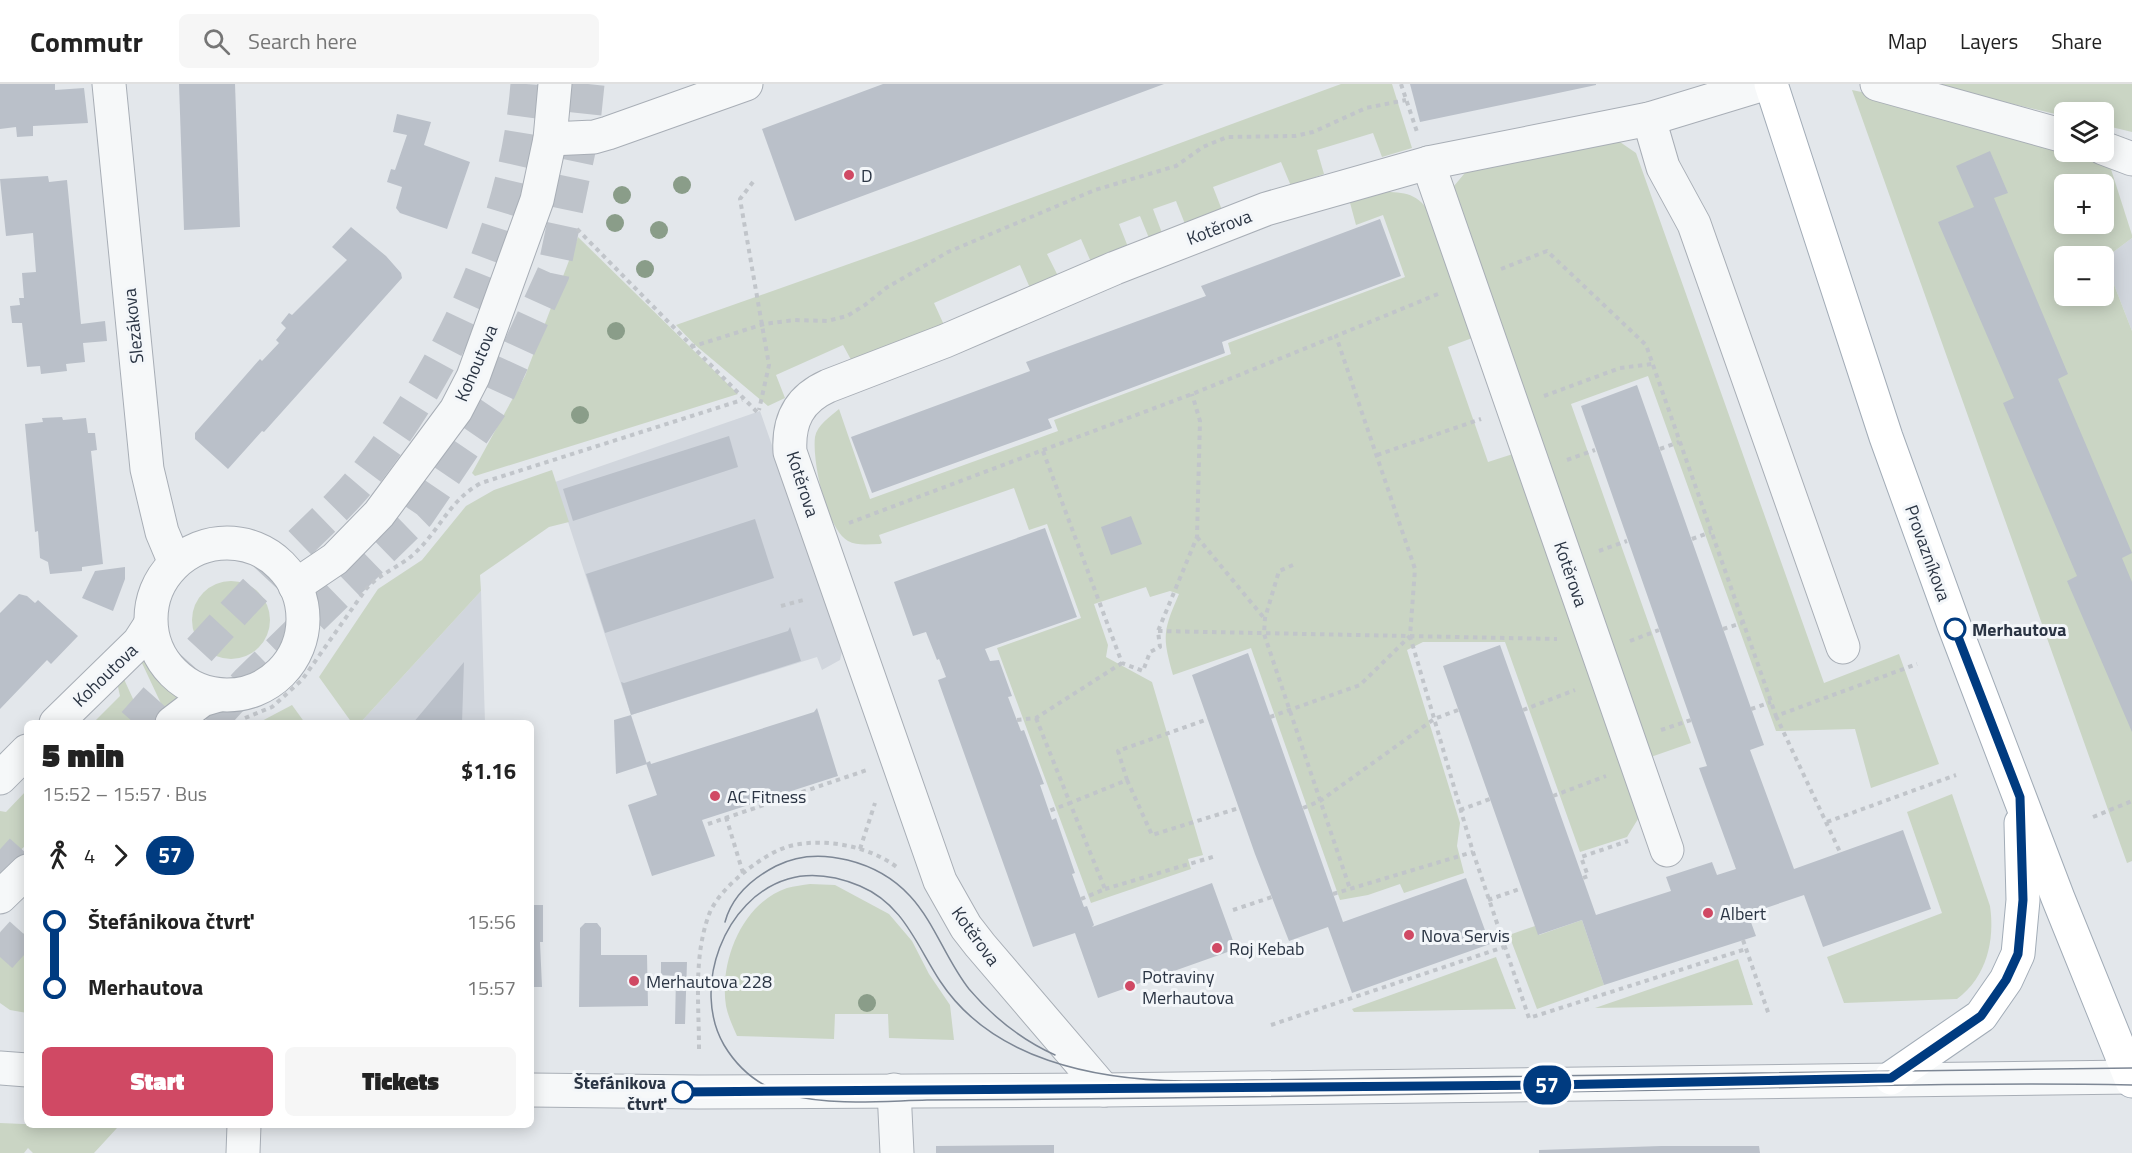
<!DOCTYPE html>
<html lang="en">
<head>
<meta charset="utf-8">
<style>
  body { margin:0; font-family:"Titillium Web",sans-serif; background:#f6f6f6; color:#222; height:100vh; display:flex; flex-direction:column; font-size:22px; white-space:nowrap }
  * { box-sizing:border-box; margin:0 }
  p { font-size:20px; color:#767676 }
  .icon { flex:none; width:33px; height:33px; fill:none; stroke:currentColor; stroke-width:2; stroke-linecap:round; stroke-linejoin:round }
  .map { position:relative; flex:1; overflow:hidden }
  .details { position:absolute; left:24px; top:636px; width:510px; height:408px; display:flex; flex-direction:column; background:#fff; border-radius:9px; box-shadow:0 3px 15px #0003 }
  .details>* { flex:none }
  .badge { padding:0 12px; border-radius:20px; font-size:21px; line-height:39px }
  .fabs { position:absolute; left:2054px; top:18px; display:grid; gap:12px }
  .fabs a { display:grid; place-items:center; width:60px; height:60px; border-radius:9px; background:#fff; box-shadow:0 3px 15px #0003; font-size:30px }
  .map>.badge { position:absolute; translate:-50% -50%; box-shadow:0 0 0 3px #fff }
  .legs { display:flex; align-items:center; gap:9px; height:66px; padding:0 18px; font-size:20px }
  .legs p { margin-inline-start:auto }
  .overview { display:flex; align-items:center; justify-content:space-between; height:102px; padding:0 18px }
  h1 { font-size:33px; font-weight:800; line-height:45px }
  .button { display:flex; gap:12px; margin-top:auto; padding:12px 18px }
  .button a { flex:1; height:69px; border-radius:9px; background:#d04964; color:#fff; font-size:24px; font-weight:800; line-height:69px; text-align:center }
  .button a+a { background:#f6f6f6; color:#222 }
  ul { padding:0 18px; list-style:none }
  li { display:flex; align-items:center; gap:21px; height:66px; font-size:22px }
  li i { display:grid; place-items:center; width:9px; height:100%; margin:0 8px; background:currentColor }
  li i::after { content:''; width:15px; height:15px; margin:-8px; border:4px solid; border-radius:50%; background:#fff }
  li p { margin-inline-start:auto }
  li:first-child i { background:linear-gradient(#0000 50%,currentColor 0) }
  li:last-child i { background:linear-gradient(currentColor 50%,#0000 0) }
  header { display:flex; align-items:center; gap:36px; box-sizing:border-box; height:84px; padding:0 30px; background:#fff; border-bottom:2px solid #e0e0e0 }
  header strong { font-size:28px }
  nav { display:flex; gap:33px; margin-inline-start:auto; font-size:21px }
  .search { width:420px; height:54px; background:#f6f6f6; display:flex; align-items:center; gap:15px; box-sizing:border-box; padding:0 21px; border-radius:9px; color:#767676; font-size:22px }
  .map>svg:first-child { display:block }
  .built { fill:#d1d6dd }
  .green { fill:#cad5c4; fill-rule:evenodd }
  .building { fill:#bac0c9 }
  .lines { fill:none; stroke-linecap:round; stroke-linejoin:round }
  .highway-tunnel { stroke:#bec3ca; stroke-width:33; stroke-dasharray:33 16; stroke-linecap:butt }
  .minor-casing { stroke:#a8aeb6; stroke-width:35 }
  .major-casing { stroke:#a2acb7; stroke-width:35 }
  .path { stroke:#c1c5ca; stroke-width:4; stroke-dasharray:4.5 4.5; stroke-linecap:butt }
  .minor { stroke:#f6f8f9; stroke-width:33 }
  .major { stroke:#fff; stroke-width:33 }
  .tram { stroke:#7d8795; stroke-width:1.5 }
  .tree { fill:#8a9d89 }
  .line-1-casing { stroke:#fff; stroke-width:14 }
  .line-1 { stroke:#003b80; stroke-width:9 }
  .poi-dot { fill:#d04964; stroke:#f3f6f9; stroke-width:2 }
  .stop-1-dot { fill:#fff; stroke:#003b80; stroke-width:3 }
  .labels { text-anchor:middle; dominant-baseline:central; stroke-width:6; stroke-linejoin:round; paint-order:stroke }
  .poi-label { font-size:18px; fill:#2b3544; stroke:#f3f6f9; text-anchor:start }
  .street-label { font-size:18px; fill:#2b3544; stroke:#f3f6f9 }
  .stop-label { font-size:18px; font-weight:bold; fill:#2b3544; stroke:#f3f6f9; text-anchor:start }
</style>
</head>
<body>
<header>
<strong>Commutr</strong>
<div class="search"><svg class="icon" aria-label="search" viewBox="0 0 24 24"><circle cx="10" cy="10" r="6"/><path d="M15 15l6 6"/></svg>Search here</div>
<nav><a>Map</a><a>Layers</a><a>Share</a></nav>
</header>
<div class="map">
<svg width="2132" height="1069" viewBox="0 0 2132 1069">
  <rect width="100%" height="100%" fill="#e3e7eb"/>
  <g class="built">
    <polygon points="2132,154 2132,247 2104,175"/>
    <polygon points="760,327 843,563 840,576 822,586 817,573 631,631 555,398"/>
    <polygon points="481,507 485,639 360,639"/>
  </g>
  <g class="green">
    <polygon points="1341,0 1392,0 1412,64 1382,73 1373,49 1317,66 1324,90 1291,102 1281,78 1213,103 1222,126 1185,140 1176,117 1153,125 1162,149 1149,154 1140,132 1119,140 1128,163 1091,178 1081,155 1047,170 1058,192 1030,204 1020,181 934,219 944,241 855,283 843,261 776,291 785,314 768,322 694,260 676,241 911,158"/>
    <polygon points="1929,0 2132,0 2132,48 2103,41 2103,28 2064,28 2064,32"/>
    <path d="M1852 6 1890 14 2109 79 2132 151V154L2104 175 2132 247V777L2127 779ZM2064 100H2103V140H2064ZM2064 172H2103V212H2064Z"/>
    <polygon points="1617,56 1636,69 1824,599 1899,570 1939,680 1871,704 1855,645 1776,647 1648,292 1571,320 1691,659 1645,675 1454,102 1469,84"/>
    <path d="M1376 108C1403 108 1417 107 1432 132L1475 253 1448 263 1488 378 1516 369 1635 707 1638 735 1627 753 1580 768 1505 558H1423L1407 566 1460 739 1457 762 1464 789 1404 809 1400 800 1368 811 1340 816 1251 564 1173 591C1162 552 1163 547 1179 510L1170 507 1150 513 1146 503 1094 520 1108 561 1106 573 1152 598 1203 771 1188 775 1191 785 1091 819 997 564 1081 534 1047 440 1029 446 1014 404 879 451 882 459 880 460C869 460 857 462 848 457 826 444 812 377 815 353 817 341 830 333 839 325L870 415 1058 347 1054 336 1231 270 1228 259 1405 193 1383 131 1356 141 1349 115Z"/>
    <polygon points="578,153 738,310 475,392 472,389 525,292"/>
    <polygon points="552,386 569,438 549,443 480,491 481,507 360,639 352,639 319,593 378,505 422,476 466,422 494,406"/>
    <circle cx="231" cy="536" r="39"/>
    <polygon points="147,571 166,597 184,610 165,628 141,577"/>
    <polygon points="123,593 144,639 93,639 120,612 117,598"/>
    <polygon points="292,621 305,639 258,639"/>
    <polygon points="27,706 27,760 0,786 0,727 6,728"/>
    <path d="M1952 710 1990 822C1995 856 1987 893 1957 915L1844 919 1827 873 1942 829 1907 728Z"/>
    <path d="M810 800 835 801 889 830 912 857 929 890 950 921 954 956 889 954 888 930H835L834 955 737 952C733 943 728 932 726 922 719 878 742 819 787 804 794 802 803 801 810 800Z"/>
    <polygon points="1582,836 1604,901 1537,925 1509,851 1535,842 1539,851"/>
    <polygon points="27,846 27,929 10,926 0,919 0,873"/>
    <polygon points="1496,873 1516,925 1354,928 1352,925"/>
    <polygon points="1738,875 1753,921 1595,924"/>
    <polygon points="0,1039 117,1044 94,1069 33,1069 28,1064 24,1069 0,1069"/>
  </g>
  <g class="building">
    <polygon points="0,0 55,0 55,6 84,4 88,39 33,42 33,52 17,53 16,43 0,45"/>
    <polygon points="179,0 235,0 240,143 184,146"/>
    <polygon points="883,0 1164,0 795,137 762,45"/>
    <polygon points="1410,0 1596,0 1596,1 1420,38"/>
    <polygon points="397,30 431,38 424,61 470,78 447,145 400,129 396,124 402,103 387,98 391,85 395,86 407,51 393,48"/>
    <polygon points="1990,67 2008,109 1994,114 2068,290 2058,295 2132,469 2122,474 2132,498 2132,648 2067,497 2077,492 2003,319 2014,314 1938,138 1974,123 1956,82"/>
    <polygon points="48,92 49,98 67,96 81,240 105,237 107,257 83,259 85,278 66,280 67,287 41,290 40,282 27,283 22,239 12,239 10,222 20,221 19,214 24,214 22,189 36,188 33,149 6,152 0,95"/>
    <polygon points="1380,135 1401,192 1222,258 1225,269 1048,335 1052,344 872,409 851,353 1030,287 1026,278 1206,212 1201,202"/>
    <polygon points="351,143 386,172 401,189 402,194 264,348 262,347 228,385 195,355 195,349 260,275 262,277 279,259 276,256 286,244 281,239 289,229 292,231 347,176 332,163"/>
    <polygon points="1637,301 1764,661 1750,666 1794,785 1903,746 1931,825 1823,863 1804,811 1748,830 1756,852 1604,901 1582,836 1538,851 1443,582 1500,561 1596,831 1671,807 1666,793 1712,778 1717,791 1736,785 1699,684 1707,682 1581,322"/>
    <polygon points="62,333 63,336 86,334 88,349 95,349 97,366 91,367 103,480 82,483 82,487 50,490 48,478 40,474 38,447 35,448 25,340 43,338 42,334"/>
    <polygon points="729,352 738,383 573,437 563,405"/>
    <polygon points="1131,432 1142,460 1111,471 1101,443"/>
    <polygon points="755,435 774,494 605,549 586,490"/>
    <polygon points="1045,444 1077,533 985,565 990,577 999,576 1012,612 1008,613 1021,647 1024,646 1044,700 1040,701 1052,736 1056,734 1075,789 1072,790 1084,823 1087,822 1094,841 1092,843 1212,799 1236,865 1098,914 1075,849 1033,863 938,596 946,593 939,575 937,576 926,548 913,552 894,498"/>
    <polygon points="125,483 125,495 113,527 82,514 95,487"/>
    <polygon points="19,510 27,512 35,519 38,516 78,552 51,580 47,576 0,625 0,529"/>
    <polygon points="790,543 801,577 631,631 621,598 624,599 788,547"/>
    <polygon points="1248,569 1343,838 1466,794 1490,860 1352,909 1328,843 1289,857 1255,770 1192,591"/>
    <polygon points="464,578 462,639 413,639"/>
    <polygon points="817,624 838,692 702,736 715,772 652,792 628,721 657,711 646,679 650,677 651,680 814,628"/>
    <polygon points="631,631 647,680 616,690 614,636"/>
    <polygon points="531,821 543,821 543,858 540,858 542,903 531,903"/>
    <polygon points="585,839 597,839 601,844 601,871 647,871 648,922 579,923 580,844"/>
    <polygon points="661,878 687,878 685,940 675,940 676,892 661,891"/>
    <polygon points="1054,1061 1054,1069 936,1069 936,1062"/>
    <polygon points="1661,1062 1759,1062 1760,1069 1539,1069 1539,1066"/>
  </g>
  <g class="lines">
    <g class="highway-tunnel">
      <path d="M134 639C184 582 235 527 287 472 314 444 346 417 369 386 453 276 516 139 527 0"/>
      <polyline points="210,639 247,598 418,431 494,319 553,190 583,48 588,0"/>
      <polyline points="0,790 27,760"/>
      <polyline points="0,873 27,843"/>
    </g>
    <g class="minor-casing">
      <g id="minor">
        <polyline points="109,0 147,385 162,448 175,479"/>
        <polyline points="1877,0 2064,52"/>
        <polyline points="1649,35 1663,83 1694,140 1843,563"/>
        <polyline points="550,55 594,53 608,49 746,0"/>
        <polyline points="2103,64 2132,75"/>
        <polyline points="1428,79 1667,766"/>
        <circle cx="227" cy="535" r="76"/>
        <polyline points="295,502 335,475 379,430 456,326 473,293 537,116 550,55 555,0"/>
        <polyline points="56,639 139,558 150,541"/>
        <polyline points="172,639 202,616 219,611"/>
        <polyline points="0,694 27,667"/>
        <polyline points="0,813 27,787"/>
        <polyline points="0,984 27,986"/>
        <polyline points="531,1006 698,1008 1104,1006 2132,993"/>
        <polyline points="894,1006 897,1069"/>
        <path d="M1104 1006 980 861 966 843 940 797 790 368C788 337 799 315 828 302L945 257 1115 184 1266 125 1428 79 1649 35 1764 0"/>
        <polyline points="243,1069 244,1041"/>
      </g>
    </g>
    <g class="major-casing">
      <g id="major">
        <polyline points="1771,0 1886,353 1954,541 2058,814 2132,997"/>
        <polyline points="1891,994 1981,932 2006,896 2018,870 2023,816 2021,739"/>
      </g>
    </g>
    <g class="path">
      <polyline points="1401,0 1417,48"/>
      <polyline points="753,98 740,115 769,281 759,326"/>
      <polyline points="577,145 759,330"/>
      <polyline points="1501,185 1547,167 1646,261 1776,632 1917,580"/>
      <polyline points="1438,210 1336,252 1415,485 1410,552 1473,768 1529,934 1746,865"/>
      <polyline points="691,263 764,240 795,236 827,237 847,232 865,221 886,204 948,168 1095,106 1176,82 1203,63 1227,53 1295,52 1313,48 1366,24 1406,16"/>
      <polyline points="1544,312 1620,284 1652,280"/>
      <polyline points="1660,365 1679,358"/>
      <polyline points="1043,367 1122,579 1143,587 1150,568 1160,563 1158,547 1197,453 1200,337 1192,310"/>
      <polyline points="1377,371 1481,335"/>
      <polyline points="1567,376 1595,366"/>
      <polyline points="849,439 1192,310 1336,252"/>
      <polyline points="1197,453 1264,534"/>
      <polyline points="1692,455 1711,448"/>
      <polyline points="1599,467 1627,457"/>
      <polyline points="1293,481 1279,487 1265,534 1264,550 1350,805"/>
      <polyline points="781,522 807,515"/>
      <polyline points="1723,545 1742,539"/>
      <polyline points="1158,547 1557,555"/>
      <polyline points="1630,557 1659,546"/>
      <polyline points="1751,625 1771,618"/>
      <polyline points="1523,626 1575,606"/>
      <polyline points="1776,632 1840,768"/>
      <polyline points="1270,633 1360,601 1410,552"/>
      <path d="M245 634 272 623 302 596 366 505C381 488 403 482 418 466 442 442 450 416 481 399L742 316"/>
      <polyline points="1036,634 1070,719 1049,727"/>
      <polyline points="1017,636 1036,634 1122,579"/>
      <polyline points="1661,646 1691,636"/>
      <polyline points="1127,696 1152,751 1239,724"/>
      <polyline points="1553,712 1606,692"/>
      <polyline points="1303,724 1320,717 1434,635 1458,626"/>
      <polyline points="1460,726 1490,715"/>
      <polyline points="726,733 743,789"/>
      <polyline points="2093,733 2132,717"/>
      <polyline points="1827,738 1956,691"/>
      <polyline points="708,740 867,686"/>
      <polyline points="860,765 875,719"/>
      <polyline points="1583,794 1588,792 1581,773 1628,757"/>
      <polyline points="1105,805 1216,772"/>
      <polyline points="1333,810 1473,768"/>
      <polyline points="1081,815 1105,805 1070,719 1127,696 1118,667 1208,635"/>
      <polyline points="1488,816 1522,804"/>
      <polyline points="1233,826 1272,813"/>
      <polyline points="1743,856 1769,931"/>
      <polyline points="1271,941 1504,863"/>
      <path d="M699 965C699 919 693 871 710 828 717 813 730 800 742 790 757 778 775 765 794 761 828 754 871 763 898 784"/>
    </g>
    <use href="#minor" class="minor"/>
    <use href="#major" class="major"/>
    <g class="tram">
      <path d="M725 838C732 812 753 794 776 782 819 760 879 778 910 812 935 839 946 876 969 905 992 932 1022 956 1055 971"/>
      <path d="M2132 984 1184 997C1095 996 992 976 940 897 916 860 903 820 860 802 838 793 812 788 788 795 724 814 691 904 724 961 739 986 762 1004 790 1011 832 1022 883 1017 927 1016 1004 1016 1082 1015 1159 1014 1328 1012 1498 1009 1667 1006 1822 1003 1977 998 2132 1001"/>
    </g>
  </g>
  <g class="tree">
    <circle cx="682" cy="101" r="9"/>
    <circle cx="622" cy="111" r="9"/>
    <circle cx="615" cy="139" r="9"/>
    <circle cx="659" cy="146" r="9"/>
    <circle cx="645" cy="185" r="9"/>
    <circle cx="616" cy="247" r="9"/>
    <circle cx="580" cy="331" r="9"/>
    <circle cx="867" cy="919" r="9"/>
  </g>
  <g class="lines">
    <g class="line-1-casing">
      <polyline id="line-1" points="683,1008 1549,1001 1891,994 1981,932 2006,896 2018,870 2023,816 2020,713 1955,545"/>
    </g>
    <use href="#line-1" class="line-1"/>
  </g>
  <g class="poi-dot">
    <circle cx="849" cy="91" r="6"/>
    <circle cx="715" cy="712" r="6"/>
    <circle cx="1708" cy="829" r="6"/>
    <circle cx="1409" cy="851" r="6"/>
    <circle cx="1217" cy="864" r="6"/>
    <circle cx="634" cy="897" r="6"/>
    <circle cx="1130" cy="902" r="6"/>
  </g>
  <g class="stop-1-dot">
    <circle cx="1955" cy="545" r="10"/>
    <circle cx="683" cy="1008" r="10"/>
  </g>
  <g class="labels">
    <g class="poi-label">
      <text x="861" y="91">D</text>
      <text x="727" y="712">AC Fitness</text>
      <text x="1720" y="829">Albert</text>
      <text x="1421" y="851">Nova Servis</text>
      <text x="1229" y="864">Roj Kebab</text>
      <text x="1142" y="892">Potraviny<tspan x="1142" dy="21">Merhautova</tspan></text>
      <text x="646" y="897">Merhautova 228</text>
    </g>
    <g class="street-label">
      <text transform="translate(1219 143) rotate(-21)">Kotěrova</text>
      <text transform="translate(133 242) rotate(-96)">Slezákova</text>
      <text transform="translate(476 279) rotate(-67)">Kohoutova</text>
      <text transform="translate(803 400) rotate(72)">Kotěrova</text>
      <text transform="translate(1928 469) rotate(70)">Provazníkova</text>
      <text transform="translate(1571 490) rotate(71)">Kotěrova</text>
      <text transform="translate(105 591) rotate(-44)">Kohoutova</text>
      <text transform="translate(976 852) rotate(54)">Kotěrova</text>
    </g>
    <g class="stop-label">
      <text x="1972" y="545">Merhautova</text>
      <text x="666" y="998" text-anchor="end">Štefánikova<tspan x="666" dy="21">čtvrť</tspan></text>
    </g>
  </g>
</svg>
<div class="fabs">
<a><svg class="icon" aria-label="layers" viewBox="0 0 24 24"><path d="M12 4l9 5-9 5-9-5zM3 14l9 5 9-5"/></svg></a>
<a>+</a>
<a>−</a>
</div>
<b class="badge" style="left:1547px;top:1001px;background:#003b80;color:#fff">57</b>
<section class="details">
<div class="overview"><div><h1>5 min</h1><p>15:52 – 15:57 · Bus</p></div><b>$1.16</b></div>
<div class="legs"><svg class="icon" aria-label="walk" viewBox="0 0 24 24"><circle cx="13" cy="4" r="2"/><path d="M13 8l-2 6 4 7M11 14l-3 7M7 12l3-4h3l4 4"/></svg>4<svg class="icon" aria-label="forward" viewBox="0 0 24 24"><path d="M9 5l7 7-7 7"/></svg><b class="badge" style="background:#003b80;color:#fff">57</b></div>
<ul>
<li><i style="color:#003b80"></i><b>Štefánikova čtvrť</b><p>15:56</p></li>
<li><i style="color:#003b80"></i><b>Merhautova</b><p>15:57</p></li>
</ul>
<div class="button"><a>Start</a><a>Tickets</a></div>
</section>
</div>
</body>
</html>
